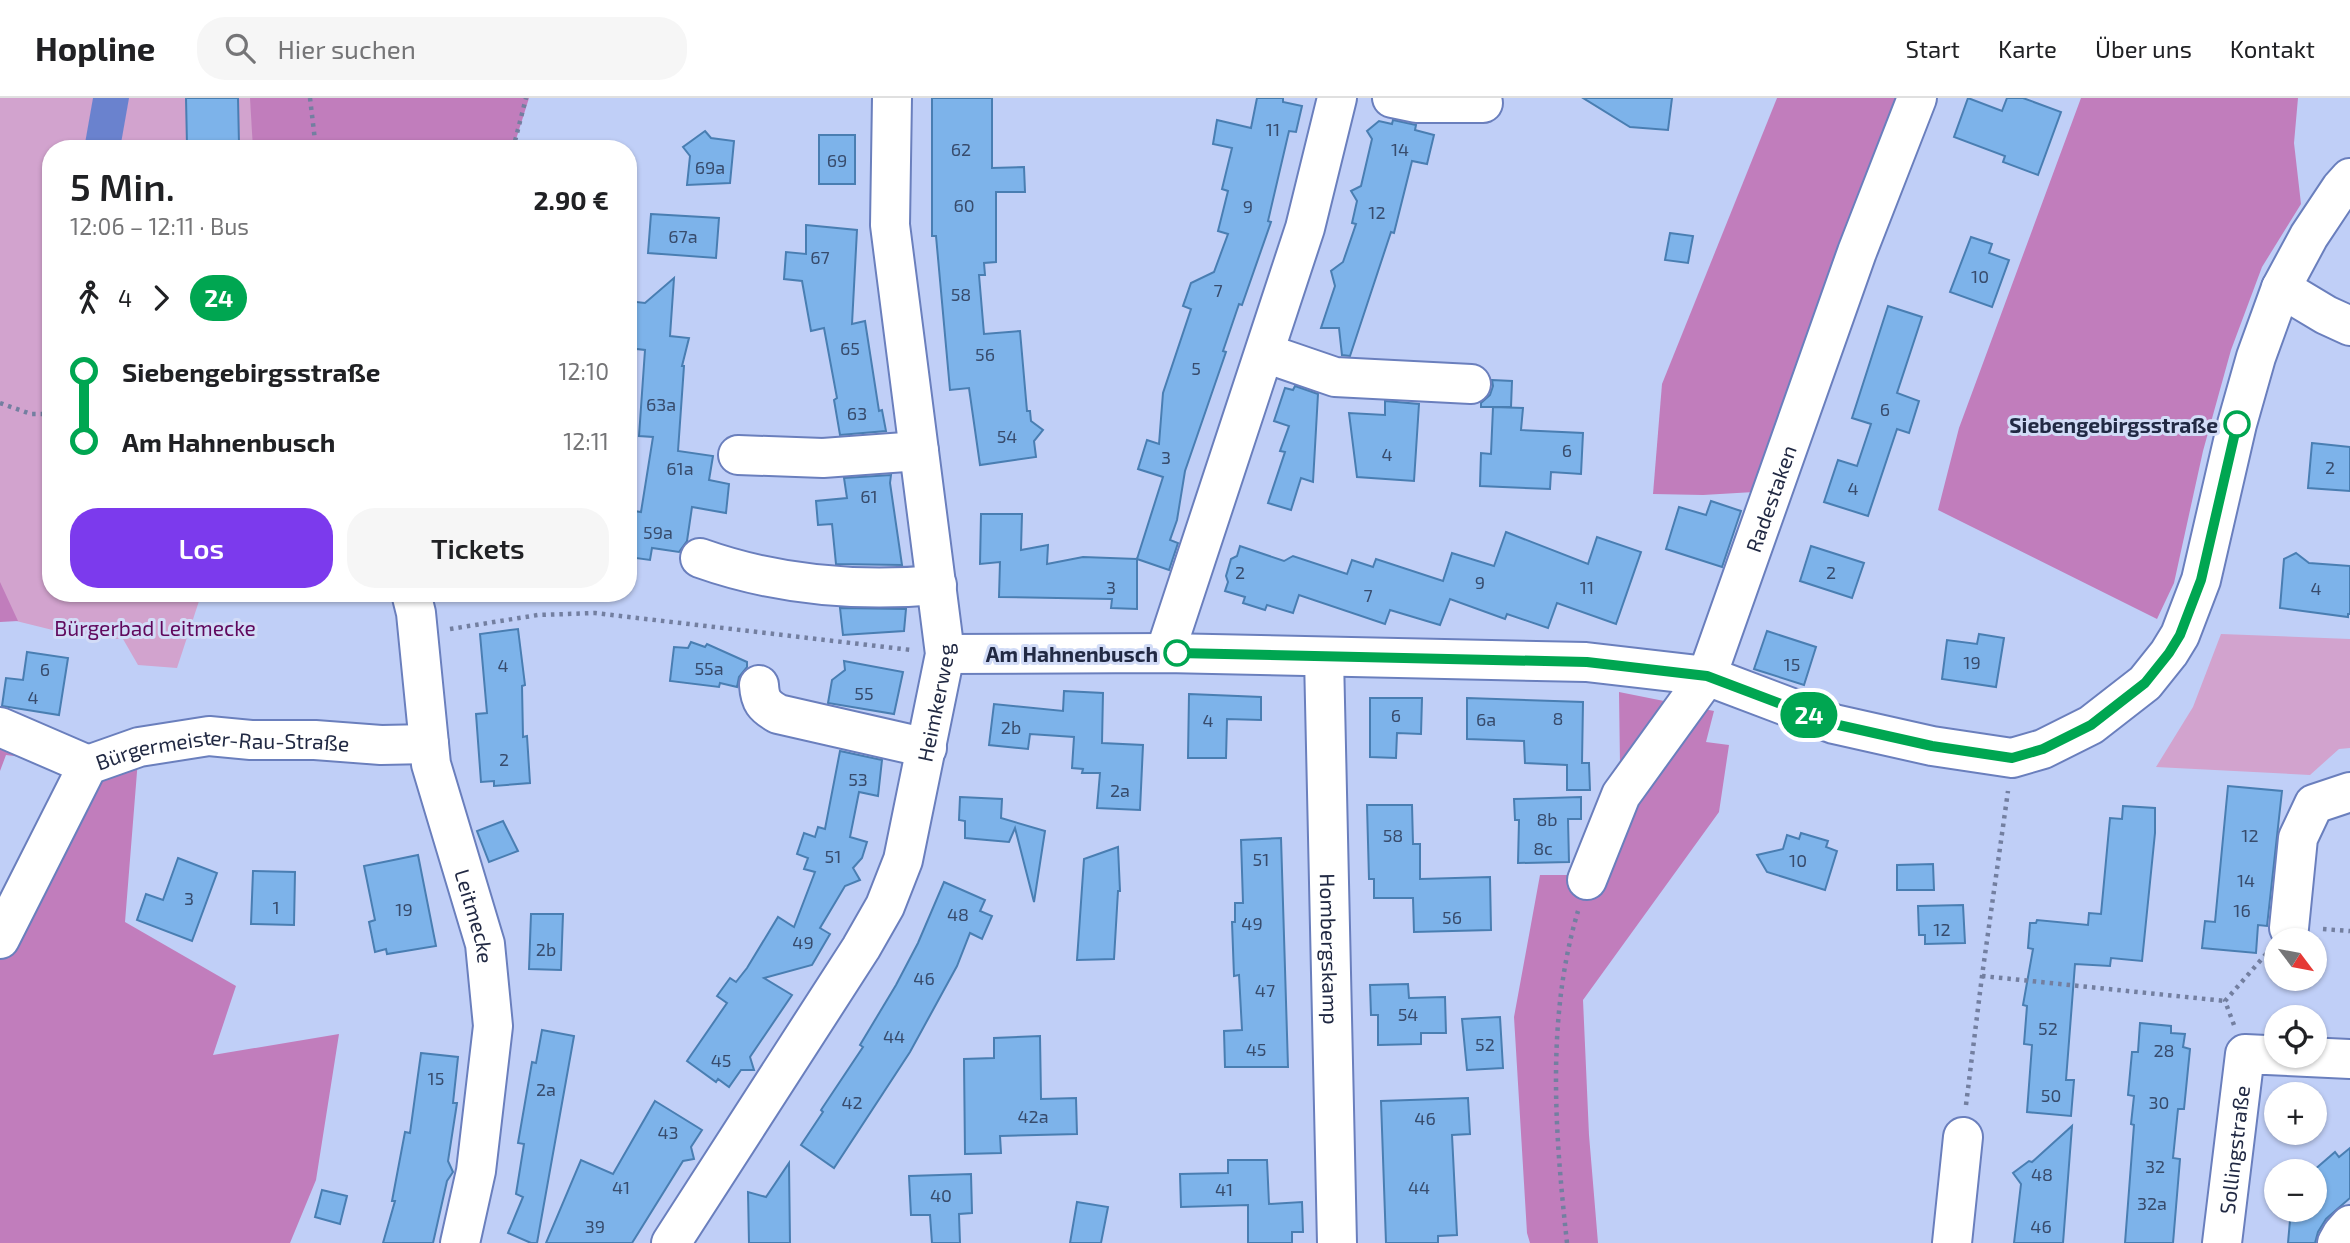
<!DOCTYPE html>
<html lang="de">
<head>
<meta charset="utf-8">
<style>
  body { margin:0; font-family:"Exo 2",sans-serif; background:#f6f6f6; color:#202124; height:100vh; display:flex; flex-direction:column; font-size:26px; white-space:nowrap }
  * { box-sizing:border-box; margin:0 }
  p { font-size:23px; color:#757577 }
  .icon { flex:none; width:38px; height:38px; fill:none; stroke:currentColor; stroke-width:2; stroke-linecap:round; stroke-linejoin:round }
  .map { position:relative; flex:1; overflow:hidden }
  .panel { position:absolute; left:42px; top:42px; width:595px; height:462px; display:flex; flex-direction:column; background:#fff; border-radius:28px; box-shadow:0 2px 5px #0004 }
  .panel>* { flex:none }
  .badge { padding:0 14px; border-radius:23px; font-size:24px; line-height:46px }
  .needle { width:46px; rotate:122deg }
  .fabs { position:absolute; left:2264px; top:830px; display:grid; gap:14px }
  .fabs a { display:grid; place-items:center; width:63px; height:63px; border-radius:50%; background:#fff; box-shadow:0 2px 5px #0004; font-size:35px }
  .map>.badge { position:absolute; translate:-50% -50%; box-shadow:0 0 0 4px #fff }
  .legs { display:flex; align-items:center; gap:10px; height:77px; padding:0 28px; font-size:23px }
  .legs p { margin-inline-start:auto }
  .summary { display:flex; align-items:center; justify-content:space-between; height:119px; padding:0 28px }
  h1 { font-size:38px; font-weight:600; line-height:52px }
  .action { display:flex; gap:14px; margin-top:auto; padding:14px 28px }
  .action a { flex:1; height:80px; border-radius:28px; background:#7c3aed; color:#fff; font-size:28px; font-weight:600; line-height:80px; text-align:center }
  .action a+a { background:#f6f6f6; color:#202124 }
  ul { padding:0 28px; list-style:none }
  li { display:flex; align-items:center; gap:24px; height:70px; font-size:26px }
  li i { display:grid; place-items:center; width:10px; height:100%; margin:0 9px; background:currentColor }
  li i::after { content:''; width:18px; height:18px; margin:-9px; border:5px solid; border-radius:50%; background:#fff }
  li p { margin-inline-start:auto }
  li:first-child i { background:linear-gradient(#0000 50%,currentColor 0) }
  li:last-child i { background:linear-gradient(currentColor 50%,#0000 0) }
  header { display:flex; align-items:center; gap:42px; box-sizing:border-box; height:98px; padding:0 35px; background:#fff; border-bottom:2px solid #e0e0e0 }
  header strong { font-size:33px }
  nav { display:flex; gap:38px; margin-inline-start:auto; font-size:24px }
  .search { width:490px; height:63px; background:#f6f6f6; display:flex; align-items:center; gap:18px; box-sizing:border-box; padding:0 24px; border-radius:28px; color:#757577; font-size:26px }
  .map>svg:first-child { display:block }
  .green { fill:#d2a3ce }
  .forest { fill:#c17dbc }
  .water { fill:#6a82ce }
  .building { fill:#7db3ea; stroke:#497eb2; stroke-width:2 }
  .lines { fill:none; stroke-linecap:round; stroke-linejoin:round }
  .minor-casing { stroke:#6a7fbd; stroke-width:42 }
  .path { stroke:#737fa0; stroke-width:4.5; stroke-dasharray:3.5 5; stroke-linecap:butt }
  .minor { stroke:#fff; stroke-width:38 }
  .line-1-casing { stroke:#fff; stroke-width:16 }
  .line-1 { stroke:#00a651; stroke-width:10 }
  .stop-1-dot { fill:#fff; stroke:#00a651; stroke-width:3.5 }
  .labels { text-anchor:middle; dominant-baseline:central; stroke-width:6; stroke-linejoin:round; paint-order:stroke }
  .number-label { font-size:18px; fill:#384c6d }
  .stop-label { font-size:21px; font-weight:bold; fill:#212943; stroke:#d2dcf7; text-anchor:end }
  .street-label { font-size:21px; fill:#212943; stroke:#d2dcf7 }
  .park-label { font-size:21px; fill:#60095d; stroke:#d2dcf7 }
</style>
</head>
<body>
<header>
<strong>Hopline</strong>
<div class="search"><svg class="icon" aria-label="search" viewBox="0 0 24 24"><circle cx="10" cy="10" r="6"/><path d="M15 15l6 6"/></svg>Hier suchen</div>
<nav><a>Start</a><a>Karte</a><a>Über uns</a><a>Kontakt</a></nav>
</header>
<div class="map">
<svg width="2350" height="1145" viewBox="0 0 2350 1145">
  <rect width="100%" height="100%" fill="#c0cff7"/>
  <g class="green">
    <polygon points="0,0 296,0 303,51 51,51 51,495 326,495 325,500 200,500 177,570 138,567 123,541 85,540 0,519"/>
    <polygon points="2221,536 2350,541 2350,650 2339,651 2310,677 2156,669 2193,609"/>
  </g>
  <g class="forest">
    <polygon points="250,0 529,0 513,51 253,51"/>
    <polygon points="1777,0 1917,0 1771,393 1703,397 1653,396 1662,286"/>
    <polygon points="2081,0 2298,0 2294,45 2301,106 2262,169 2231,252 2203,353 2174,485 2157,521 1938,412 1959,330"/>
    <polygon points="0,484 18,523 0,524"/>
    <polygon points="1619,594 1714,613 1706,644 1729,647 1719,714 1583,902 1589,1037 1598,1145 1530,1145 1527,1135 1514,919 1540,777 1569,777 1620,667"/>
    <polygon points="0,629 88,667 139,649 125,824 236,888 213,957 339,936 316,1082 290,1145 0,1145 0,796 18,806 87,667 6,657 0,673"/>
  </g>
  <polygon class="water" points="93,0 129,0 120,51 84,51"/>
  <g class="building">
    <polygon points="186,0 238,0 239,46 187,47"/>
    <polygon points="932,0 992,0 992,70 1024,69 1025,94 996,94 996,164 984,165 985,177 979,177 984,236 1020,233 1027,313 1030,313 1031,323 1043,332 1034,343 1036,359 980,367 969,290 950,292 936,138 932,138"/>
    <polygon points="1257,0 1283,0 1283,4 1302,8 1296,34 1289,33 1268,123 1271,124 1242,207 1239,206 1223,253 1226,254 1185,373 1177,422 1170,442 1178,445 1169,472 1137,461 1137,511 1111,510 1112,501 999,499 1000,464 980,466 981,416 1022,416 1021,452 1048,447 1047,466 1083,459 1137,461 1163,379 1138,371 1147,342 1159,346 1163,295 1191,211 1183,208 1191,185 1214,174 1228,136 1218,133 1228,93 1222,91 1232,50 1213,46 1217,22 1251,30"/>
    <polygon points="1583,0 1672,0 1668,32 1630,29"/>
    <polygon points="1968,0 2002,13 2007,0 2023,0 2061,14 2038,77 2003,64 2005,58 1954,39"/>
    <polygon points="1393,22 1416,27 1415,32 1434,37 1427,66 1412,63 1394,135 1391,134 1350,258 1342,257 1339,230 1321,230 1335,188 1331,173 1343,164 1356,126 1352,125 1357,103 1351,93 1361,88 1372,41 1367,33 1379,23 1392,26"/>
    <polygon points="705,33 711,40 734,43 730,85 687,87 690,58 683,49"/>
    <rect x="819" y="37" width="36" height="49"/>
    <polygon points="651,116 719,120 716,160 648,155"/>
    <polygon points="806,127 857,132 852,226 865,223 879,313 882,312 886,333 840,337 834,302 837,300 824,230 811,233 802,183 784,181 786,154 806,156"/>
    <polygon points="1670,135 1693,138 1688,165 1665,162"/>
    <polygon points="1971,139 1992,146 1989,155 2009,162 1992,209 1950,194"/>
    <polygon points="674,180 670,238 689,240 682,268 684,268 678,353 713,358 709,382 729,386 726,415 692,409 687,443 679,454 652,450 650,462 628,459 628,412 641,414 653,339 639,338 645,252 628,250 628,203 645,205"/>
    <polygon points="1888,208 1922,219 1897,295 1919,303 1909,335 1897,331 1868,418 1824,404 1838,362 1857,368 1871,326 1852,320"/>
    <polygon points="1492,282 1512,283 1511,309 1481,309 1481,305 1490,297 1493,288"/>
    <polygon points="1295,288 1318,296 1313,384 1301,380 1291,412 1268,405 1285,354 1280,353 1289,328 1274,323 1285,290 1293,292"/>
    <polygon points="1385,303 1419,306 1414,383 1357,379 1349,315 1385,317"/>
    <polygon points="1493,309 1523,310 1521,332 1583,335 1581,376 1551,374 1550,391 1480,388 1481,355 1491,356"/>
    <polygon points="2312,345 2350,349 2350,393 2308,390"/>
    <polygon points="891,377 890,385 902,467 836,466 832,426 818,427 816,403 847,400 844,380"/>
    <polygon points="1711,403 1741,413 1722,469 1666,451 1679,409 1706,417"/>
    <polygon points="1506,434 1588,466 1597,439 1641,454 1616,526 1557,505 1548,530 1507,516 1505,521 1450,501 1440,527 1390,512 1385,526 1299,497 1293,515 1267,507 1265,512 1243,505 1245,499 1225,493 1228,484 1226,478 1231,461 1237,458 1240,448 1284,463 1293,458 1347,476 1352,462 1373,469 1376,461 1443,483 1452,455 1494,468"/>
    <polygon points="1811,448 1864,465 1852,500 1800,483"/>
    <polygon points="2296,455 2309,465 2350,468 2350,516 2348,516 2348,519 2280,510 2284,461"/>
    <polygon points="840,510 906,511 904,533 843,537"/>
    <polygon points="518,531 525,587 522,588 523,639 527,638 530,685 494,688 494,683 481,684 476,616 487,615 480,536"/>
    <polygon points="1767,533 1816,549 1804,587 1754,571"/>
    <polygon points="1979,536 2004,540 1996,589 1942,581 1947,542 1977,546"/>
    <polygon points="691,544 705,549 707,546 747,564 747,569 739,579 737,589 720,585 719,589 670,583 674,549 688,550"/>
    <polygon points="27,554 68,560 59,617 2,608 6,580 23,582"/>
    <polygon points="844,563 903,574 894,616 828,605 832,582 845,572"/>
    <polygon points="1064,593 1103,595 1102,645 1143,647 1140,712 1097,710 1100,675 1082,675 1083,671 1072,670 1074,639 1030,636 1028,651 989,647 994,606 1063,613"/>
    <polygon points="1189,596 1261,599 1261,622 1227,621 1226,660 1188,660"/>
    <polygon points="1370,600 1422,600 1421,636 1397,635 1396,660 1370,659"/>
    <polygon points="1467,600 1583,604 1582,665 1589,665 1590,692 1567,692 1567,667 1525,665 1524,643 1467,641"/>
    <polygon points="840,653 882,662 878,698 859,694 850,739 867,744 862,760 853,770 860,782 845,788 820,830 830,836 812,867 764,880 792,897 750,959 754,972 741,972 729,989 718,981 716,984 687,963 727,905 717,898 730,880 736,884 747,870 778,819 794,829 815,774 804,771 808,760 797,756 804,735 815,739 818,729 825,731"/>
    <polygon points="2228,688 2282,693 2267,828 2258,827 2256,855 2202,850 2205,823 2215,824"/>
    <polygon points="960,699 1002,701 1001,720 1045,733 1034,804 1015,730 1009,744 965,740 965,723 959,722"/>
    <polygon points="1581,699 1581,721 1568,721 1569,764 1518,765 1519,722 1515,722 1514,701"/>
    <polygon points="1367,707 1412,707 1413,746 1420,746 1420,781 1490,779 1491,832 1414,834 1413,800 1374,800 1374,781 1369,781"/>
    <polygon points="2123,708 2155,710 2155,735 2142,863 2111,860 2110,868 2075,866 2066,982 2074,982 2071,1018 2027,1014 2032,947 2024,946 2027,908 2023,907 2033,851 2028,850 2030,825 2036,825 2037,822 2088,827 2089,815 2101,816 2110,720 2122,721"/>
    <polygon points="503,723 518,753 489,764 477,733"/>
    <polygon points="1801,735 1828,743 1826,749 1837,753 1825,792 1767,774 1757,757 1783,751 1787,737 1799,741"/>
    <polygon points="1281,740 1288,969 1225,969 1224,933 1242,932 1239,877 1234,878 1232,824 1235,824 1235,805 1243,805 1241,742"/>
    <polygon points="1118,749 1120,793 1118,793 1114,861 1077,862 1084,761"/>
    <polygon points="418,757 436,848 387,856 386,851 375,854 369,824 375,822 364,768"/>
    <polygon points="178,760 217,775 192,843 137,822 146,796 163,802"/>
    <polygon points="1933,766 1934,792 1897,792 1897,767"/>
    <polygon points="253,773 295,774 294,827 251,826"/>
    <polygon points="944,784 985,802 980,813 992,818 982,841 970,835 957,868 910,954 834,1070 801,1047 823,1014 821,1012 863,949 860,947 896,887 918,845"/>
    <polygon points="1963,807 1965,845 1925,846 1925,837 1919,837 1918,808"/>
    <polygon points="531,816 563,816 561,872 529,871"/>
    <polygon points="1408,886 1409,900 1445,899 1446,935 1421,935 1421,946 1378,947 1378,917 1371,917 1370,887"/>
    <polygon points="1500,919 1503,970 1467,972 1462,921"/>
    <polygon points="2140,925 2171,928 2171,935 2185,936 2183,949 2190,951 2184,1011 2178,1011 2173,1060 2180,1061 2173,1145 2125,1145 2134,1027 2131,1026 2134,998 2128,997 2132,954 2138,954"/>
    <polygon points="542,932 574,938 537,1145 531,1145 508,1135 523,1099 516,1096 524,1046 518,1045 532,964 536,965"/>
    <polygon points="1040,938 1041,1001 1076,1000 1077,1036 1000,1038 1001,1055 965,1056 964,961 994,960 994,940"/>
    <polygon points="421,955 458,959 453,1005 457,1005 448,1063 453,1074 447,1083 433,1145 383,1145 395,1103 392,1103 405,1034 410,1035"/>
    <polygon points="1468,1000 1470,1036 1452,1037 1457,1137 1438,1138 1438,1145 1386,1145 1381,1003"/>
    <polygon points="655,1003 702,1032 691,1049 694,1061 683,1063 632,1145 546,1145 581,1062 613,1076"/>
    <polygon points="2072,1028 2063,1145 2014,1145 2021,1086 2013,1075 2029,1063 2032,1064"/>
    <polygon points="2350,1050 2350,1100 2326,1121 2318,1134 2315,1145 2288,1145 2291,1111 2315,1111 2315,1073 2313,1073 2335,1054 2339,1059"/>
    <polygon points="1228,1062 1267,1062 1269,1106 1302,1104 1303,1134 1292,1134 1292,1145 1248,1145 1248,1107 1181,1109 1180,1076 1228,1075"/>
    <polygon points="789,1065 790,1145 749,1145 748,1094 766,1099"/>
    <polygon points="971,1076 972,1115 959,1116 960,1145 932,1145 930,1117 911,1117 909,1078"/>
    <polygon points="322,1092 347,1098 340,1126 315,1119"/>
    <polygon points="1077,1104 1108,1109 1101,1145 1070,1145"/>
  </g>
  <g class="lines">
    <g class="minor-casing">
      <g id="minor">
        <polyline points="1392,0 1416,5 1483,5"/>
        <polyline points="2281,190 2326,217 2350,228"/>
        <polyline points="1265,255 1335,279 1471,286"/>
        <polyline points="738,357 823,360 919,353"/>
        <path d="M700 460C776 487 857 494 937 487"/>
        <path id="s1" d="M411 495 416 515 431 666 485 846 493 928 476 1073 460 1145"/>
        <polyline points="1165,555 1305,130 1337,0"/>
        <polyline points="945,556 1165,555 1586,564 1707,578 1834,626 1932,648 2012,660 2043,651 2091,627 2145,585 2169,555 2180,537 2201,482 2237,326 2256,259 2281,190 2309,138 2341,90 2350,80"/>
        <path id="s2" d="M1324 559 1337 1145"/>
        <path d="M759 587C760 603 764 608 778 616L927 650"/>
        <polyline points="0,629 88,667"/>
        <path id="s3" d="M1587 782 1621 697 1707 578 1857 154 1917 0"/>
        <polyline points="2289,830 2298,740 2314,706 2350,694"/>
        <path id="s4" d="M0 841 88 667 139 649 209 638 251 642H315L381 647 429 646"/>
        <path id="s5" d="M671 1145 861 850 885 808 903 762 945 556 890 127 892 0"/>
        <polyline points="1952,1145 1963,1039"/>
        <path id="s6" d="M2222 1145 2245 956 2350 961"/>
        <polyline points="2337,1145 2342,1136 2350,1127"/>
      </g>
    </g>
    <g class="path">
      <polyline points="310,0 316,51"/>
      <polyline points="513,51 526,0"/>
      <polyline points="0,305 31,316 51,316"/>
      <polyline points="450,531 538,517 595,515 911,552"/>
      <polyline points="2323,831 2350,833"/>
      <polyline points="1982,878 2225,903"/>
      <polyline points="2234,927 2225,903 2267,855"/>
      <polyline points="1966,1007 1982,878 2008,693"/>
      <path d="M1567 1145C1555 1035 1546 920 1578 813"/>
    </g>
    <use href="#minor" class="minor"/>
  </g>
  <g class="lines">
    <g class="line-1-casing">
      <polyline id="line-1" points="1177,555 1587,564 1707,578 1834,626 1932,648 2012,660 2043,651 2091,627 2145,585 2169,555 2180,537 2201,482 2237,326"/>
    </g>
    <use href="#line-1" class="line-1"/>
  </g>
  <g class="stop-1-dot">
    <circle cx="2237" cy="326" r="12"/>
    <circle cx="1177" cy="555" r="12"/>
  </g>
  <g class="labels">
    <g class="number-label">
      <text x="1273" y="31">11</text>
      <text x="961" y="51">62</text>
      <text x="1400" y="51">14</text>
      <text x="837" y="62">69</text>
      <text x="710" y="69">69a</text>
      <text x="964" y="107">60</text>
      <text x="1248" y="108">9</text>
      <text x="1377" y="114">12</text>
      <text x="683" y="138">67a</text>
      <text x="820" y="159">67</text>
      <text x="1980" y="178">10</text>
      <text x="1218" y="192">7</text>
      <text x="961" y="196">58</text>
      <text x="850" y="250">65</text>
      <text x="985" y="256">56</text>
      <text x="1196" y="270">5</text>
      <text x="661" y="306">63a</text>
      <text x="1885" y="311">6</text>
      <text x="857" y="315">63</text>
      <text x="1007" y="338">54</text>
      <text x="1567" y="352">6</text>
      <text x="1387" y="356">4</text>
      <text x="1166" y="359">3</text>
      <text x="2330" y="369">2</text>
      <text x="680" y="370">61a</text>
      <text x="1853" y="390">4</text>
      <text x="869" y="398">61</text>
      <text x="658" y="434">59a</text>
      <text x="1240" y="474">2</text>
      <text x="1831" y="474">2</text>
      <text x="1480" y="484">9</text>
      <text x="1111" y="489">3</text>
      <text x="1587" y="489">11</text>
      <text x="2316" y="490">4</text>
      <text x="1368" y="497">7</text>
      <text x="1972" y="564">19</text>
      <text x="1792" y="566">15</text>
      <text x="503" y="567">4</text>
      <text x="709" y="570">55a</text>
      <text x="45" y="571">6</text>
      <text x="864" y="595">55</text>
      <text x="33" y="599">4</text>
      <text x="1396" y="617">6</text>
      <text x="1558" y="620">8</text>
      <text x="1486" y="621">6a</text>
      <text x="1208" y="622">4</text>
      <text x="1011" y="629">2b</text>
      <text x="504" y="661">2</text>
      <text x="858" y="681">53</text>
      <text x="1120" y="692">2a</text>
      <text x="1547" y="721">8b</text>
      <text x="1393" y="737">58</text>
      <text x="2250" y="737">12</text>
      <text x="1543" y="750">8c</text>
      <text x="833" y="758">51</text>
      <text x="1261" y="761">51</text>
      <text x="1798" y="762">10</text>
      <text x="2246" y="782">14</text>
      <text x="189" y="800">3</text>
      <text x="276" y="809">1</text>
      <text x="404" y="811">19</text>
      <text x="2242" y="812">16</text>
      <text x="958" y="816">48</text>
      <text x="1452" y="819">56</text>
      <text x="1252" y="825">49</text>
      <text x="1942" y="831">12</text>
      <text x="803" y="844">49</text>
      <text x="546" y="851">2b</text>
      <text x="924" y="880">46</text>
      <text x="1265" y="892">47</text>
      <text x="1408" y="916">54</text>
      <text x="2048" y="930">52</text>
      <text x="894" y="938">44</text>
      <text x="1485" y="946">52</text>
      <text x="1256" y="951">45</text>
      <text x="2164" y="952">28</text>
      <text x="721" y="962">45</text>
      <text x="436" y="980">15</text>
      <text x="546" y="991">2a</text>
      <text x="2051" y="997">50</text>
      <text x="852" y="1004">42</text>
      <text x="2159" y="1004">30</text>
      <text x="1033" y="1018">42a</text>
      <text x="1425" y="1020">46</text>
      <text x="668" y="1034">43</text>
      <text x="2155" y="1068">32</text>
      <text x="2042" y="1076">48</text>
      <text x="621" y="1089">41</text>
      <text x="1419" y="1089">44</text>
      <text x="1224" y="1091">41</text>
      <text x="941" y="1097">40</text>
      <text x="2152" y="1105">32a</text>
      <text x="595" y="1128">39</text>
      <text x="2041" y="1128">46</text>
    </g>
    <g class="stop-label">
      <text x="2218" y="326">Siebengebirgsstraße</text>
      <text x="1158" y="555">Am Hahnenbusch</text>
    </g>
    <g class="street-label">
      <text stroke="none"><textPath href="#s3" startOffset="427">Radestaken</textPath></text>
      <text stroke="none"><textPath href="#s5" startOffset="609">Heimkerweg</textPath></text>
      <text stroke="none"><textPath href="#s4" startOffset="332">Bürgermeister-Rau-Straße</textPath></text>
      <text stroke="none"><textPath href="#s1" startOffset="331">Leitmecke</textPath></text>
      <text stroke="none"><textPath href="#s2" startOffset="292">Hombergskamp</textPath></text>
      <text stroke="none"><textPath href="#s6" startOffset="94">Sollingstraße</textPath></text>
    </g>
    <g class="park-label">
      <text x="155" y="529">Bürgerbad Leitmecke</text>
    </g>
  </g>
</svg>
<div class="fabs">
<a><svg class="needle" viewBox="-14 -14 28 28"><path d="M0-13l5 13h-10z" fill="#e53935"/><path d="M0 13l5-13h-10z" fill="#757577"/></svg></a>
<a><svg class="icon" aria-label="locate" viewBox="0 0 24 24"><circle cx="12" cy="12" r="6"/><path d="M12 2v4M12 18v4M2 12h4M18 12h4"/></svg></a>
<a>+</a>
<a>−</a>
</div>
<b class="badge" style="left:1809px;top:617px;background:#00a651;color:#fff">24</b>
<section class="panel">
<div class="summary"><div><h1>5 Min.</h1><p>12:06 – 12:11 · Bus</p></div><b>2.90 €</b></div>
<div class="legs"><svg class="icon" aria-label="walk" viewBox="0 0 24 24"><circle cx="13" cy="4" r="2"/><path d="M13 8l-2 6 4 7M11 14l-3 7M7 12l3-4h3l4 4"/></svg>4<svg class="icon" aria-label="forward" viewBox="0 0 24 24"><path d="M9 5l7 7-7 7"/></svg><b class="badge" style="background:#00a651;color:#fff">24</b></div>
<ul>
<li><i style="color:#00a651"></i><b>Siebengebirgsstraße</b><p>12:10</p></li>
<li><i style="color:#00a651"></i><b>Am Hahnenbusch</b><p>12:11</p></li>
</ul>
<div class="action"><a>Los</a><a>Tickets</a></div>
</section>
</div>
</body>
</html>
